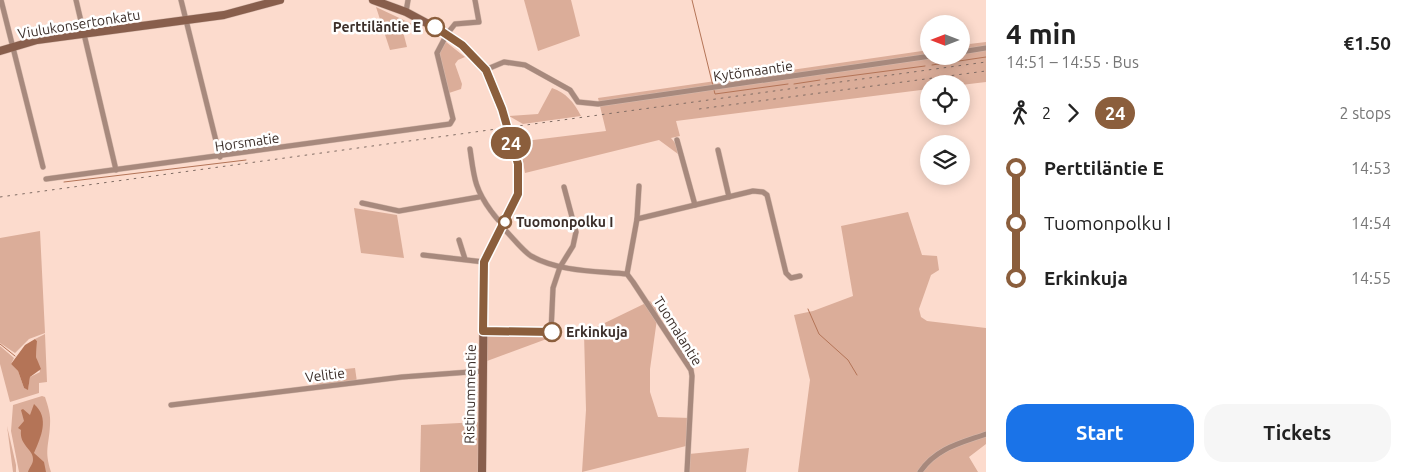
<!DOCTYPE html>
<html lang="en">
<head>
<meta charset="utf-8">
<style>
  body { margin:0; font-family:Ubuntu,sans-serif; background:#f6f6f6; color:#222; height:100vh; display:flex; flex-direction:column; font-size:19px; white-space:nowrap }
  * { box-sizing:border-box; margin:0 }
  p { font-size:16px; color:#767676 }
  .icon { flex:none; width:28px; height:28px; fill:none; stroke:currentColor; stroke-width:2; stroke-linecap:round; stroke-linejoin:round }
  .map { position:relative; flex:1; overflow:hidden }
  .drawer { display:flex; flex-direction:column; background:#fff; width:425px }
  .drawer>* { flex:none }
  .badge { padding:0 10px; border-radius:16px; font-size:18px; line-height:32px }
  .needle { width:32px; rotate:270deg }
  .controls { position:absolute; left:920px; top:15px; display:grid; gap:10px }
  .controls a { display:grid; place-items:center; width:50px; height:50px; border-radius:50%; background:#fff; box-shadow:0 2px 12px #0003; font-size:25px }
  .map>.badge { position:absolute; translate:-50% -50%; box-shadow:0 0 0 2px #fff }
  .legs { display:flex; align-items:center; gap:8px; height:55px; padding:0 20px; font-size:16px }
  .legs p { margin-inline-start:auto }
  .headline { display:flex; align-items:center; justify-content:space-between; height:85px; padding:0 20px }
  h1 { font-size:28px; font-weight:700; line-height:38px }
  .button { display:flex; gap:10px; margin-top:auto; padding:10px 20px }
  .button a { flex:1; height:58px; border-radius:20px; background:#1a73e8; color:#fff; font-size:20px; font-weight:700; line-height:58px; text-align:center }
  .button a+a { background:#f6f6f6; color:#222 }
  ul { padding:0 20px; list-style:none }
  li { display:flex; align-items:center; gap:18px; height:55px; font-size:19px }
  li i { display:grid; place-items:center; width:8px; height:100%; margin:0 6px; background:currentColor }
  li i::after { content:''; width:12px; height:12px; margin:-6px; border:4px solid; border-radius:50%; background:#fff }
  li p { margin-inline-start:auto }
  li:first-child i { background:linear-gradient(#0000 50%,currentColor 0) }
  li:last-child i { background:linear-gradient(currentColor 50%,#0000 0) }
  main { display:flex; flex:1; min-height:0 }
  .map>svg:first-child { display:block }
  .green { fill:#dbad99 }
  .water { fill:#b47457 }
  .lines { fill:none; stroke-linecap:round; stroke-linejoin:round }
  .stream { stroke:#b47457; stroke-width:1 }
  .street-casing { stroke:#d6b9ac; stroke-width:6 }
  .secondary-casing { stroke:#d6b9ac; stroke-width:9 }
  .street { stroke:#a7897d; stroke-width:5 }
  .secondary { stroke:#885e4c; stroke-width:8 }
  .rail { stroke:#7f6b63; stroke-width:1; stroke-dasharray:2.5 5; stroke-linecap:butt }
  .line-1-casing { stroke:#fff; stroke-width:11 }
  .line-1 { stroke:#8b5e3c; stroke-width:8 }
  .stop-1-dot { fill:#fff; stroke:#8b5e3c; stroke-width:2.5 }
  .labels { text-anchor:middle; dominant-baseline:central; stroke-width:5; stroke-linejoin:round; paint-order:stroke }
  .street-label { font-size:14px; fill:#3c2f2a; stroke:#fff }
  .stop-label { font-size:14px; font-weight:bold; fill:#3c2f2a; stroke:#fff; text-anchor:start }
</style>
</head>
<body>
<main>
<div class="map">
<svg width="986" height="472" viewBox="0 0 986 472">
  <rect width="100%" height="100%" fill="#fcdbcd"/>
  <g class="green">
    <polygon points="524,0 571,0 580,36 538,51"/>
    <polygon points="376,7 412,24 402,28 407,47 390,50"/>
    <polygon points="446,42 465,57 458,60 455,64 462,84 461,89 449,93 439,51"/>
    <polygon points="986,42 986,82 961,85 929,84 929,89 676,121 680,136 671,138 676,144 678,154 659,140 525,173 520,146 525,141 606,131 598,98 929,50 929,56 961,56 961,45"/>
    <path d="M552 88C566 93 574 102 581 116L523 124 509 116 538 114Z"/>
    <polygon points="354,208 397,215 404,258 361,253"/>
    <polygon points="908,212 922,255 937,256 939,270 931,275 919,309 921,317 927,321 986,328 986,444 969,457 978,472 798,472 810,380 794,315 813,311 853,296 841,226"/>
    <polygon points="40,231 45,333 29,339 15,353 0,343 0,238"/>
    <polygon points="650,301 658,312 650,369 650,392 658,417 691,418 690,445 582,472 586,410 584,333"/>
    <polygon points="45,334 47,382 39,383 39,393 10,402 0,364 0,346 14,358 11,364 18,371 24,388 28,389 30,377 40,372 36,357 37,341 35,339"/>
    <polygon points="487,336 552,337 487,361"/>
    <polygon points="355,368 357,382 317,387 316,372"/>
    <path d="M42 396 45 397C48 406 51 415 50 425 49 446 44 450 51 472H19L11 431 13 405Z"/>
    <polygon points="479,422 478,472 420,472 421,425"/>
    <polygon points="7,426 16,465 16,472 13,472"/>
    <polygon points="749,448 746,472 688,472 689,454"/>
  </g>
  <g class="water">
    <polygon points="35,339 37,341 36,357 41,369 30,377 28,390 24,388 18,371 11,364 25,345"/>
    <path d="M34 404C50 418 41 437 34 453L44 462 46 472H28C29 468 33 464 33 460 34 449 19 446 21 430L18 428 24 421 21 410 23 409 30 415Z"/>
  </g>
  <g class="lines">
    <g class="stream">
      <polyline points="692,0 713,86"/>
      <polyline points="932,65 986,57"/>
      <polyline points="826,79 925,66"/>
      <polyline points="794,84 820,80"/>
      <polyline points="714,90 715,94 788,84"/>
      <polyline points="64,182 246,160"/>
      <polyline points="808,309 819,334 848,360 857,375"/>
      <polyline points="0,344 15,356"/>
    </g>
    <g class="street-casing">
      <g id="street">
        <polyline points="1,0 43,167"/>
        <polyline points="76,0 116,170"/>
        <polyline points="181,0 220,157"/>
        <polyline points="406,12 408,0"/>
        <polyline points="961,52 986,48"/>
        <polyline points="485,70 504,62 525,65 570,90 578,102 598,104 931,56"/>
        <polyline points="677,140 695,205"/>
        <path d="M470 149C474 176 474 188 491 211 495 216 498 221 504 225"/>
        <polyline points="718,150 729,197"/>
        <polyline points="46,179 450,124 453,119 437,53 447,34 455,24 479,22 475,0"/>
        <polyline points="362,203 399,211 479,197"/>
        <polyline points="637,219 753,191 763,192 767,195 786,273 791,278 800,276"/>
        <path d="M506 231C514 239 522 250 531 256 560 272 596 271 627 274L633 282 691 370 692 376 687 472"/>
        <polyline points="459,240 465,259"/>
        <polyline points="423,255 484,262"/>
        <polyline points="627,274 637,219 639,186"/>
        <polyline points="483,331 551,332 553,288 560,267 573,246 576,232 564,187"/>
        <polyline points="171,405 402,377 483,371"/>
        <path d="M920 472C936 448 961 443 986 434"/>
      </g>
    </g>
    <g class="secondary-casing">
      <g id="secondary">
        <polyline points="373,0 406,12 447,34 462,45 485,70 502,109 518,164 518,194 484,262 482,472"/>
        <polyline points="0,51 37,40 224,15 280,0"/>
      </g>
    </g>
    <use href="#street" class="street"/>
    <use href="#secondary" class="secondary"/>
    <g class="rail">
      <polyline points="699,109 986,71"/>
      <polyline points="0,197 986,62"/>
    </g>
  </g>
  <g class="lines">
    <g class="line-1-casing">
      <polyline id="line-1" points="435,27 462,45 486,70 502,109 518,164 518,194 484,262 483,331 552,332"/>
    </g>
    <use href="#line-1" class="line-1"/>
  </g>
  <g class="stop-1-dot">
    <circle cx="435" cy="27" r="9"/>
    <circle cx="505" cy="222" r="6"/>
    <circle cx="552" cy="332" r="9"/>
  </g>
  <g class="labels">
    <g class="street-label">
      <text transform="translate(79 24) rotate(-9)">Viulukonsertonkatu</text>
      <text transform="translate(753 71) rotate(-8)">Kytömaantie</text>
      <text transform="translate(247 142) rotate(-8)">Horsmatie</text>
      <text transform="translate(678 331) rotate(58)">Tuomalantie</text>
      <text transform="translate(325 375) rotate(-7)">Velitie</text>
      <text transform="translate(470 394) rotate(-89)">Ristinummentie</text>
    </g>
    <g class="stop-label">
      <text x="421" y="27" text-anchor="end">Perttiläntie E</text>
      <text x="516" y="222">Tuomonpolku I</text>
      <text x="566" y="332">Erkinkuja</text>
    </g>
  </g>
</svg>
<div class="controls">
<a><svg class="needle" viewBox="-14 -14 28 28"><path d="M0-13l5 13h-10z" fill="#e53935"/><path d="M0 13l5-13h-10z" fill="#767676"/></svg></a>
<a><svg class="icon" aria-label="locate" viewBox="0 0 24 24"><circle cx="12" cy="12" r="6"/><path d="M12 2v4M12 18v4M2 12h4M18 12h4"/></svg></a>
<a><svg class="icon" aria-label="layers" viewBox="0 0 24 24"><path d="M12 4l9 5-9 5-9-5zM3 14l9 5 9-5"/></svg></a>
</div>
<b class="badge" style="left:511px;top:143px;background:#8b5e3c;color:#fff">24</b>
</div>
<section class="drawer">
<div class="headline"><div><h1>4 min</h1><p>14:51 – 14:55 · Bus</p></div><b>€1.50</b></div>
<div class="legs"><svg class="icon" aria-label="walk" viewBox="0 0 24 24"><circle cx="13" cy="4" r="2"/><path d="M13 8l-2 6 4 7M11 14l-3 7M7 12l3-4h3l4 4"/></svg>2<svg class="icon" aria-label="forward" viewBox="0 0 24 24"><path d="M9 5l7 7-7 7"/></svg><b class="badge" style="background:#8b5e3c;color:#fff">24</b><p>2 stops</p></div>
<ul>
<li><i style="color:#8b5e3c"></i><b>Perttiläntie E</b><p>14:53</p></li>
<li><i style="color:#8b5e3c"></i><span>Tuomonpolku I</span><p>14:54</p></li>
<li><i style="color:#8b5e3c"></i><b>Erkinkuja</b><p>14:55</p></li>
</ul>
<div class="button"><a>Start</a><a>Tickets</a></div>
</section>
</main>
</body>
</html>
